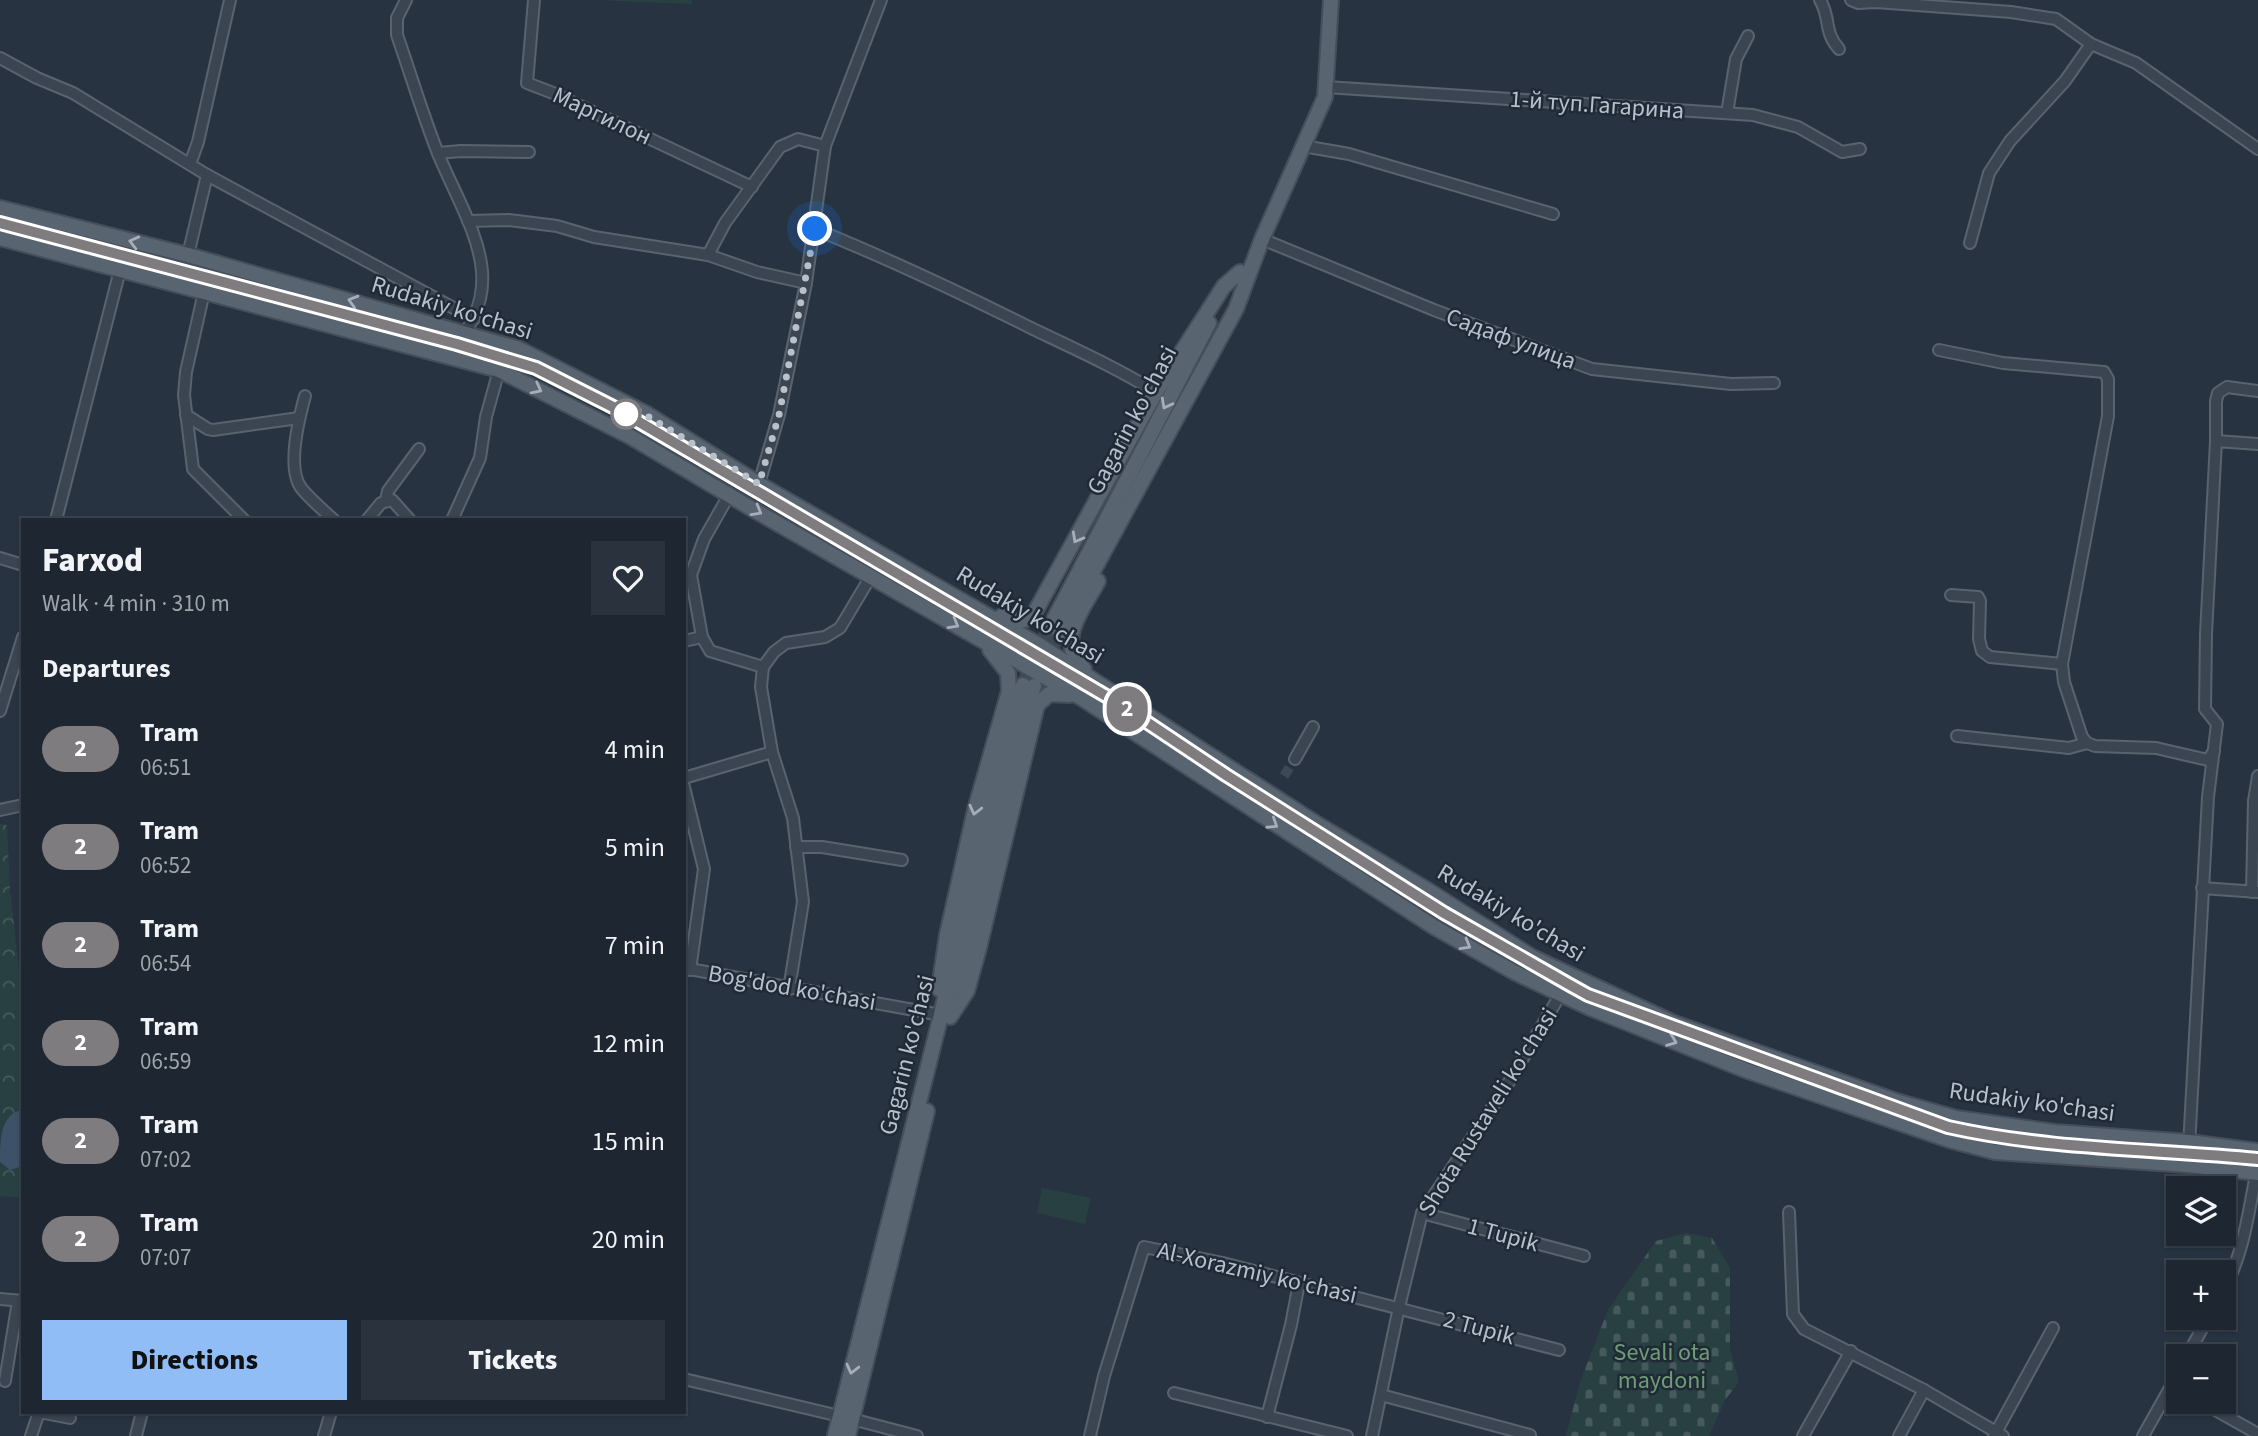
<!DOCTYPE html>
<html lang="en">
<head>
<meta charset="utf-8">
<style>
  body { margin:0; font-family:"Source Sans 3",sans-serif; background:#2a323d; color:#f1f3f6; height:100vh; display:flex; flex-direction:column; font-size:26px; white-space:nowrap }
  * { box-sizing:border-box; margin:0 }
  p { font-size:23px; color:#a0a5ab }
  .icon { flex:none; width:38px; height:38px; fill:none; stroke:currentColor; stroke-width:2; stroke-linecap:round; stroke-linejoin:round }
  .map { position:relative; flex:1; overflow:hidden }
  .panel { position:absolute; left:21px; top:518px; width:665px; height:896px; display:flex; flex-direction:column; background:#1d2631; border-radius:0px; box-shadow:0 2px 5px #0004,0 0 0 2px #3b434d }
  .panel>* { flex:none }
  .badge { padding:0 14px; border-radius:23px; font-size:24px; line-height:46px }
  .fabs { position:absolute; left:2166px; top:1176px; display:grid; gap:14px }
  .fabs a { display:grid; place-items:center; width:70px; height:70px; border-radius:0px; background:#1d2631; box-shadow:0 2px 5px #0004,0 0 0 2px #3b434d; font-size:35px }
  .you { position:absolute; width:35px; height:35px; margin:-18px; border:5px solid #fff; border-radius:50%; background:#1a73e8; box-shadow:0 0 0 10px #1a73e833 }
  .map>.badge { position:absolute; translate:-50% -50%; box-shadow:0 0 0 4px #fff }
  h2 { padding:0 21px; font-size:26px; line-height:63px }
  .round { display:grid; place-items:center; flex:none; width:74px; height:74px; border-radius:0px; background:#2a323d }
  .head { display:flex; align-items:center; justify-content:space-between; height:119px; padding:0 21px }
  h1 { font-size:33px; font-weight:800; line-height:52px }
  .primary-button { display:flex; gap:14px; margin-top:auto; padding:14px 21px }
  .primary-button a { flex:1; height:80px; border-radius:0px; background:#91bdf7; color:#111; font-size:28px; font-weight:800; line-height:80px; text-align:center }
  .primary-button a+a { background:#2a323d; color:#f1f3f6 }
  ul { padding:0; list-style:none }
  li { display:flex; align-items:center; gap:21px; height:98px; padding:0 21px }
  li div { flex:1 }
  li b { display:block; font-size:26px }
  li em { font-style:normal }
  li .badge { min-width:77px; font-weight:700; text-align:center }
  .map>svg:first-child { display:block }
  .cemetery { fill:url(#cemetery-stones) }
  .park { fill:url(#park-crowns) }
  .pitch { fill:#294042 }
  .water { fill:#3d5269 }
  .lines { fill:none; stroke-linecap:round; stroke-linejoin:round }
  .minor-tunnel { stroke:#3d4856; stroke-width:10; stroke-dasharray:10 5; stroke-linecap:butt }
  .major-tunnel { stroke:#3d4856; stroke-width:14; stroke-dasharray:14 7; stroke-linecap:butt }
  .minor-casing { stroke:#59636e; stroke-width:14 }
  .major-casing { stroke:#454e5a; stroke-width:18 }
  .minor { stroke:#3b4551; stroke-width:10 }
  .major { stroke:#596471; stroke-width:14 }
  .tram { stroke:#5d6978; stroke-width:2 }
  .oneway { stroke:#a5aeb9 }
  .line-casing { stroke:#fff; stroke-width:16 }
  .line { stroke:#7e7c7f; stroke-width:10 }
  .walk { stroke:#b8c0cb; stroke-width:7; stroke-dasharray:0 12.6 }
  .stop-dot { fill:#fff; stroke:#7e7c7f; stroke-width:3.5 }
  .labels { text-anchor:middle; dominant-baseline:central; stroke-width:5; stroke-linejoin:round; paint-order:stroke }
  .street-label { font-size:24px; fill:#b8c0cb; stroke:#1f2a36 }
  .park-label { font-size:24px; fill:#6f9c77; stroke:#1f2a36 }
</style>
</head>
<body>
<div class="map">
<svg width="2258" height="1436" viewBox="0 0 2258 1436">
  <defs>
    <pattern id="cemetery-stones" width="16" height="16" patternUnits="userSpaceOnUse" patternTransform="scale(1.75)"><rect width="16" height="16" fill="#294042"/><path d="M2 7V4a2 2 0 0 1 4 0v3zM10 15v-3a2 2 0 0 1 4 0v3z" fill="#465a5c"/></pattern>
    <pattern id="park-crowns" width="20" height="18" patternUnits="userSpaceOnUse" patternTransform="scale(1.75)"><rect width="20" height="18" fill="#294042"/><path d="M2 6a3 3 0 1 1 6 0M12 15a3 3 0 1 1 6 0" fill="none" stroke="#465a5c"/></pattern>
  </defs>
  <rect width="100%" height="100%" fill="#273341"/>
  <polygon class="cemetery" points="1686,1233 1712,1238 1730,1268 1730,1349 1739,1382 1725,1400 1709,1436 1566,1436 1580,1382 1608,1310 1656,1241"/>
  <polygon class="park" points="0,824 7,825 10,890 23,1004 23,1198 0,1196"/>
  <g class="pitch">
    <polygon points="597,0 692,0 692,4"/>
    <polygon points="1042,1188 1091,1198 1085,1224 1037,1213"/>
  </g>
  <path class="water" d="M23 1110V1166L10 1170 0 1162C0 1141 0 1113 23 1110Z"/>
  <g class="lines">
    <polyline class="minor-tunnel" points="1284,776 1295,759"/>
    <g class="major-tunnel">
      <polyline points="1023,685 1036,654 1050,627"/>
      <polyline points="1034,685 1060,632"/>
    </g>
    <g class="minor-casing">
      <g id="minor">
        <path d="M406 0 397 18V35C411 75 423 116 439 156 470 229 515 287 446 355"/>
        <polyline points="534,0 527,83 553,93 752,187"/>
        <path d="M1820 0C1831 18 1823 31 1839 49"/>
        <polyline points="1851,0 1858,3 1876,2 2011,12 2056,19 2091,44 2136,63 2258,149"/>
        <polyline points="0,58 37,78 73,93 207,175 188,255"/>
        <polyline points="1326,87 1753,115 1798,127 1842,152 1860,149"/>
        <polyline points="1727,113 1736,59 1748,36"/>
        <polyline points="1303,146 1349,154 1553,214"/>
        <polyline points="438,153 461,151 529,152"/>
        <polyline points="190,164 198,142 230,0"/>
        <polyline points="207,175 474,319"/>
        <polyline points="468,221 509,220 557,226 594,237 708,255 757,272 806,283"/>
        <path d="M815 229C889 259 961 293 1033 329 1075 349 1117 368 1156 392"/>
        <polyline points="1262,239 1434,310 1592,369 1731,384 1774,383"/>
        <polyline points="1970,243 1989,173 2010,141 2065,81 2091,44"/>
        <polyline points="708,255 725,223 780,147 798,139 825,146"/>
        <polyline points="204,292 186,372 184,395 193,469 244,520"/>
        <polyline points="1939,350 2003,363 2104,372 2108,379 2108,416 2062,664 2064,682 2082,737 2087,743 2095,746 2156,748 2208,760 2214,751"/>
        <path d="M305 396C299 418 286 470 302 489 311 500 323 510 334 520"/>
        <polyline points="186,415 208,429 213,430 299,418"/>
        <polyline points="2216,441 2216,401 2218,393 2227,387 2258,391"/>
        <polyline points="759,484 779,415 806,283 825,146 881,0"/>
        <polyline points="386,500 388,491 419,449"/>
        <polyline points="56,520 120,270"/>
        <polyline points="367,520 381,503 392,500 410,520"/>
        <polyline points="452,520 480,458 486,417 499,370"/>
        <polyline points="0,558 23,565"/>
        <polyline points="1951,595 1978,597 1980,601 1979,639 1982,651 1990,657 2062,664"/>
        <polyline points="702,637 710,651 763,667 774,652 786,643 825,637 840,628 871,576"/>
        <polyline points="684,641 702,637 691,575 704,539 729,495"/>
        <polyline points="763,667 761,687 772,752"/>
        <polyline points="0,711 23,637"/>
        <polyline points="1957,736 2069,748 2087,743"/>
        <polyline points="1295,759 1313,727"/>
        <polyline points="684,778 772,752 793,818 803,902 789,989"/>
        <polyline points="684,787 704,869 690,970"/>
        <polyline points="2254,801 2258,776"/>
        <polyline points="0,810 23,805"/>
        <polyline points="796,847 822,847 902,860"/>
        <polyline points="2202,888 2258,892"/>
        <polyline points="2252,892 2254,801 2258,802"/>
        <polyline points="684,968 941,1015"/>
        <polyline points="2188,1165 2208,797 2217,724 2205,709 2206,634 2216,441 2258,444"/>
        <polyline points="1789,1212 1793,1314 1804,1329 1924,1390 2003,1436"/>
        <polyline points="1422,1213 1584,1256"/>
        <path d="M2224 1289C2245 1252 2249 1206 2258 1165"/>
        <polyline points="0,1299 23,1301"/>
        <polyline points="2187,1356 2208,1318"/>
        <polyline points="684,1379 852,1419 917,1436"/>
        <polyline points="5,1381 18,1301"/>
        <polyline points="1174,1393 1347,1436"/>
        <polyline points="1381,1395 1530,1435"/>
        <polyline points="2201,1402 2258,1434"/>
        <polyline points="1267,1417 1291,1325 1299,1283"/>
        <polyline points="31,1436 39,1412 70,1418"/>
        <polyline points="136,1436 142,1412"/>
        <polyline points="324,1436 331,1412"/>
        <polyline points="1090,1436 1104,1376 1144,1247 1223,1263 1559,1350"/>
        <polyline points="1372,1436 1399,1307 1422,1213 1509,1082 1560,995"/>
        <polyline points="1803,1436 1851,1351"/>
        <polyline points="1899,1436 1924,1390"/>
        <polyline points="1994,1436 2053,1328"/>
        <polyline points="2143,1436 2179,1372"/>
      </g>
    </g>
    <g class="major-casing">
      <g id="major">
        <polyline points="0,208 188,255 519,349 645,413 759,484 1037,644 1317,824 1429,891 1532,957 1674,1023 1899,1102 1956,1118 2055,1132 2189,1142 2258,1151"/>
        <polyline points="0,238 499,370 631,437 754,510 985,642 1083,699 1434,927 1514,972 1590,1008 1745,1070 1949,1140 1995,1152 2188,1165 2258,1173"/>
        <path d="M1002 616C1015 621 1024 625 1035 612L1156 392 1224 286 1240 272"/>
        <polyline points="1050,627 1209,323"/>
        <polyline points="1060,632 1236,309 1262,239 1325,97 1331,0"/>
        <path d="M1084 669C1055 640 1083 610 1098 581"/>
        <polyline points="939,989 947,935 975,810 1009,691 1008,673 990,650"/>
        <polyline points="953,1003 1018,732 1034,686"/>
        <polyline points="950,1017 967,991 979,948 1037,705 1049,694 1069,695"/>
        <polyline points="835,1436 941,1015 1001,749 1023,685"/>
        <polyline points="848,1436 927,1111"/>
      </g>
    </g>
    <use href="#minor" class="minor"/>
    <use href="#major" class="major"/>
    <path class="tram" d="M0 223 457 344 536 368 617 409 1118 703 1226 775 1444 913 1588 995 1948 1127C2050 1149 2155 1149 2258 1159"/>
  </g>
  <defs><path id="oneway-chevron" d="M-2-3.5L2.5 0L-2 3.5" fill="none" stroke-width="1.6" stroke-linecap="round" stroke-linejoin="round" transform="scale(1.75)"/></defs>
  <g class="oneway">
    <use href="#oneway-chevron" transform="translate(134 242) rotate(-166)"/>
    <use href="#oneway-chevron" transform="translate(353 301) rotate(-164)"/>
    <use href="#oneway-chevron" transform="translate(537 389) rotate(27)"/>
    <use href="#oneway-chevron" transform="translate(1166 404) rotate(118)"/>
    <use href="#oneway-chevron" transform="translate(757 511) rotate(30)"/>
    <use href="#oneway-chevron" transform="translate(1077 538) rotate(119)"/>
    <use href="#oneway-chevron" transform="translate(954 624) rotate(30)"/>
    <use href="#oneway-chevron" transform="translate(975 810) rotate(104)"/>
    <use href="#oneway-chevron" transform="translate(1273 824) rotate(33)"/>
    <use href="#oneway-chevron" transform="translate(1466 945) rotate(30)"/>
    <use href="#oneway-chevron" transform="translate(1672 1041) rotate(21)"/>
    <use href="#oneway-chevron" transform="translate(852 1369) rotate(104)"/>
  </g>
  <g class="lines">
    <g class="line-casing">
      <path id="line" d="M0 223 457 344 536 368 617 409 1118 703 1226 775 1444 913 1570 985 1588 995 1948 1127C2050 1150 2155 1149 2258 1159"/>
    </g>
    <use href="#line" class="line"/>
    <polyline class="walk" points="626,414 626,403 759,484 779,415 815,229"/>
  </g>
  <circle class="stop-dot" cx="626" cy="414" r="14"/>
  <g class="labels">
    <g class="street-label">
      <text transform="translate(1597 105) rotate(4)">1-й туп.Гагарина</text>
      <text transform="translate(602 116) rotate(25)">Маргилон</text>
      <text transform="translate(452 308) rotate(17)">Rudakiy ko'chasi</text>
      <text transform="translate(1511 339) rotate(20)">Садаф улица</text>
      <text transform="translate(1132 420) rotate(-62)">Gagarin ko'chasi</text>
      <text transform="translate(1030 615) rotate(31)">Rudakiy ko'chasi</text>
      <text transform="translate(1511 913) rotate(31)">Rudakiy ko'chasi</text>
      <text transform="translate(792 988) rotate(10)">Bog'dod ko'chasi</text>
      <text transform="translate(907 1055) rotate(-76)">Gagarin ko'chasi</text>
      <text transform="translate(2032 1102) rotate(8)">Rudakiy ko'chasi</text>
      <text transform="translate(1488 1112) rotate(-58)">Shota Rustaveli ko'chasi</text>
      <text transform="translate(1503 1235) rotate(15)">1 Tupik</text>
      <text transform="translate(1257 1273) rotate(13)">Al-Xorazmiy ko'chasi</text>
      <text transform="translate(1479 1328) rotate(15)">2 Tupik</text>
    </g>
    <g class="park-label">
      <text x="1662" y="1352">Sevali ota<tspan x="1662" dy="28">maydoni</tspan></text>
    </g>
  </g>
</svg>
<div class="fabs">
<a><svg class="icon" aria-label="layers" viewBox="0 0 24 24"><path d="M12 4l9 5-9 5-9-5zM3 14l9 5 9-5"/></svg></a>
<a>+</a>
<a>−</a>
</div>
<div class="you" style="left:815px;top:229px"></div>
<b class="badge" style="left:1127px;top:709px;background:#7e7c7f;color:#fff">2</b>
<section class="panel">
<div class="head"><div><h1>Farxod</h1><p>Walk · 4 min · 310 m</p></div><a class="round"><svg class="icon" aria-label="heart" viewBox="0 0 24 24"><path d="M12 20l-8-8c-3-5 5-10 8-4 3-6 11-1 8 4z"/></svg></a></div>
<h2>Departures</h2>
<ul>
<li><span class="badge" style="background:#7e7c7f;color:#fff">2</span><div><b>Tram</b><p>06:51</p></div><em>4 min</em></li>
<li><span class="badge" style="background:#7e7c7f;color:#fff">2</span><div><b>Tram</b><p>06:52</p></div><em>5 min</em></li>
<li><span class="badge" style="background:#7e7c7f;color:#fff">2</span><div><b>Tram</b><p>06:54</p></div><em>7 min</em></li>
<li><span class="badge" style="background:#7e7c7f;color:#fff">2</span><div><b>Tram</b><p>06:59</p></div><em>12 min</em></li>
<li><span class="badge" style="background:#7e7c7f;color:#fff">2</span><div><b>Tram</b><p>07:02</p></div><em>15 min</em></li>
<li><span class="badge" style="background:#7e7c7f;color:#fff">2</span><div><b>Tram</b><p>07:07</p></div><em>20 min</em></li>
</ul>
<div class="primary-button"><a>Directions</a><a>Tickets</a></div>
</section>
</div>
</body>
</html>
